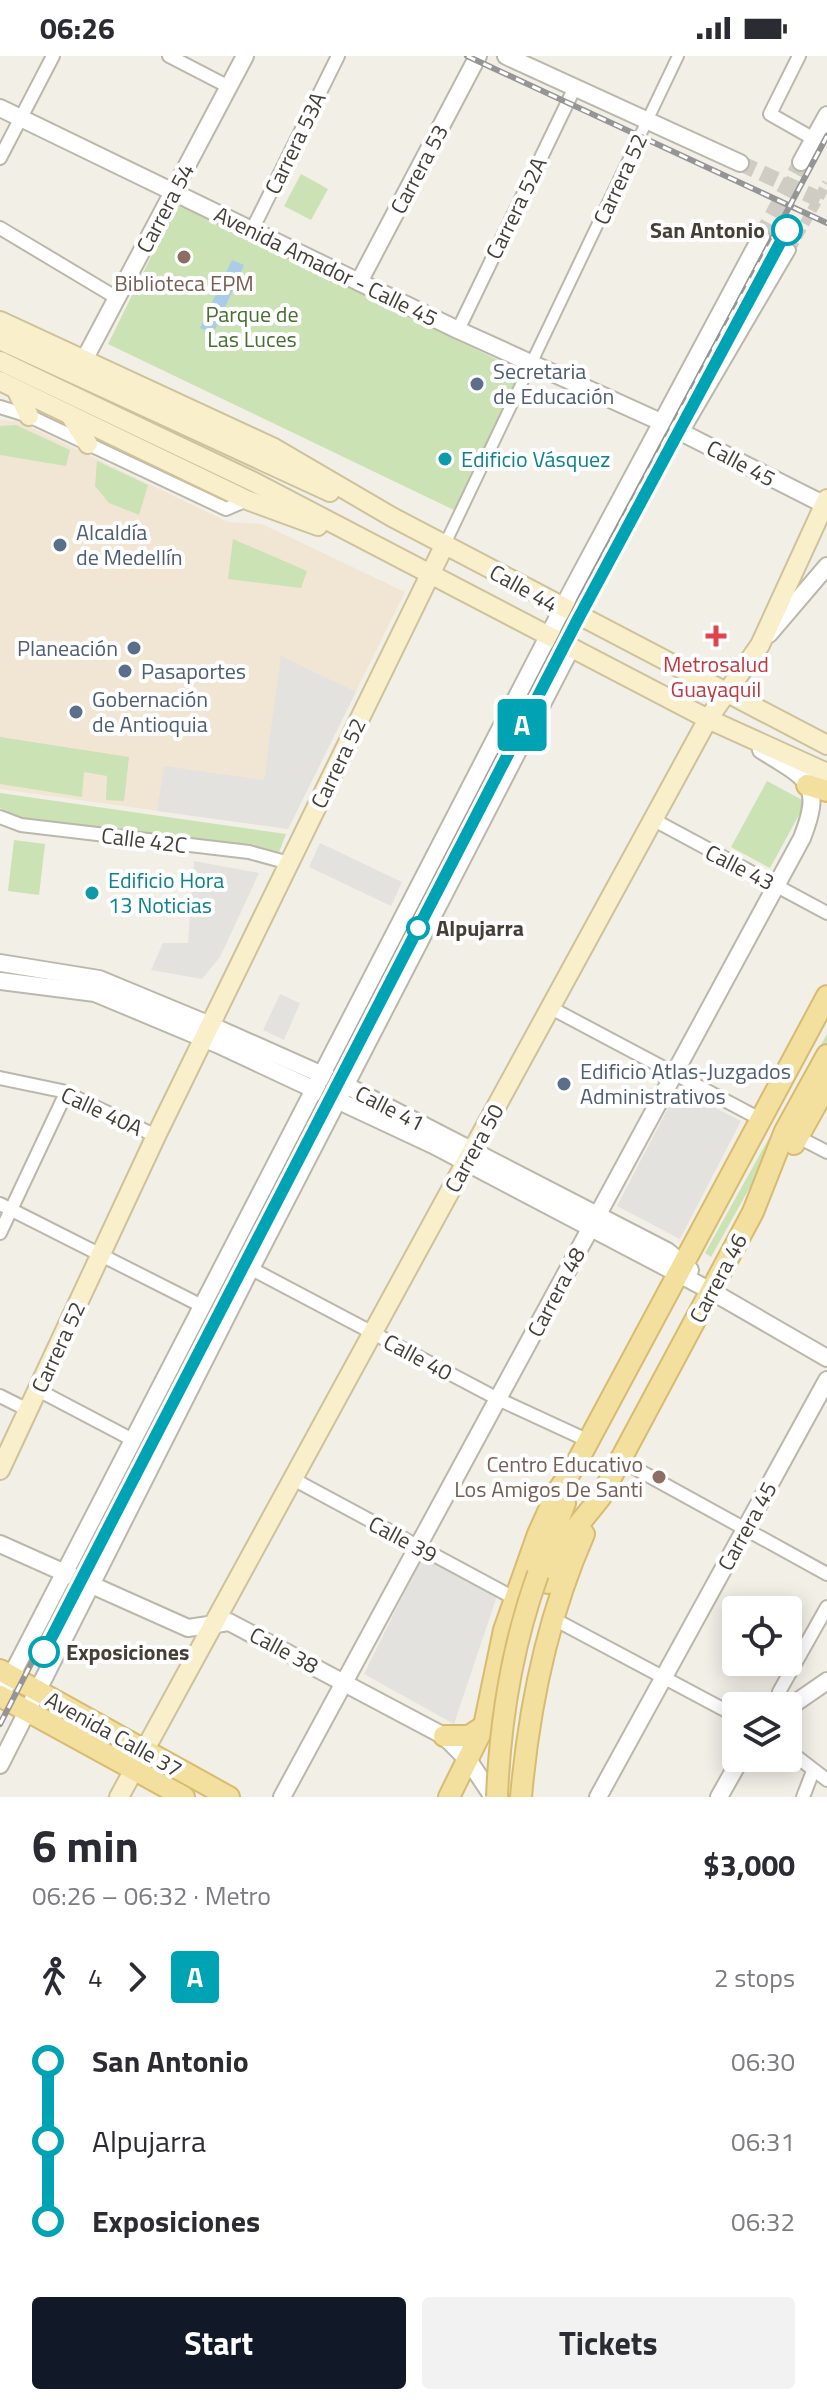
<!DOCTYPE html>
<html lang="en">
<head>
<meta charset="utf-8">
<style>
  body { margin:0; font-family:"Titillium Web",sans-serif; background:#f2f2f3; color:#2b2b33; height:100vh; display:flex; flex-direction:column; font-size:30px; white-space:nowrap }
  * { box-sizing:border-box; margin:0 }
  p { font-size:26px; color:#7c7c81 }
  .icon { flex:none; width:44px; height:44px; fill:none; stroke:currentColor; stroke-width:2; stroke-linecap:round; stroke-linejoin:round }
  .map { position:relative; height:1741px; overflow:hidden }
  .drawer { display:flex; flex-direction:column; background:#fff; flex:1 }
  .drawer>* { flex:none }
  .badge { padding:0 16px; border-radius:6px; font-size:28px; line-height:52px }
  .fabs { position:absolute; left:722px; top:1540px; display:grid; gap:16px }
  .fabs a { display:grid; place-items:center; width:80px; height:80px; border-radius:8px; background:#fff; box-shadow:0 4px 20px #0003; font-size:40px }
  .map>.badge { position:absolute; translate:-50% -50%; box-shadow:0 0 0 4px #fff }
  .legs { display:flex; align-items:center; gap:12px; height:88px; padding:0 32px; font-size:26px }
  .legs p { margin-inline-start:auto }
  .overview { display:flex; align-items:center; justify-content:space-between; height:136px; padding:0 32px }
  h1 { font-size:44px; font-weight:700; line-height:60px }
  .action { display:flex; gap:16px; margin-top:auto; padding:16px 32px }
  .action a { flex:1; height:92px; border-radius:8px; background:#111827; color:#fff; font-size:32px; font-weight:700; line-height:92px; text-align:center }
  .action a+a { background:#f2f2f3; color:#2b2b33 }
  ul { padding:0 32px; list-style:none }
  li { display:flex; align-items:center; gap:28px; height:80px; font-size:30px }
  li i { display:grid; place-items:center; width:12px; height:100%; margin:0 10px; background:currentColor }
  li i::after { content:''; width:20px; height:20px; margin:-10px; border:6px solid; border-radius:50%; background:#fff }
  li p { margin-inline-start:auto }
  li:first-child i { background:linear-gradient(#0000 50%,currentColor 0) }
  li:last-child i { background:linear-gradient(currentColor 50%,#0000 0) }
  .status { display:flex; justify-content:space-between; align-items:center; height:56px; padding:0 40px; background:#fff; direction:ltr }
  .status svg { height:22px; fill:currentColor }
  .map>svg:first-child { display:block }
  .commercial { fill:#f1e6d4 }
  .green { fill:#cbe2b4 }
  .parking { fill:#e3e2df }
  .water { fill:#aacce8 }
  .lines { fill:none; stroke-linecap:round; stroke-linejoin:round }
  .pedestrian-tunnel { stroke:#cfccc4; stroke-width:10; stroke-dasharray:10 5; stroke-linecap:butt }
  .tertiary-tunnel { stroke:#cfccc4; stroke-width:16; stroke-dasharray:16 8; stroke-linecap:butt }
  .pedestrian-casing { stroke:#bcb7ab; stroke-width:14 }
  .minor-casing { stroke:#bcb7ab; stroke-width:16 }
  .tertiary-casing { stroke:#bcb7ab; stroke-width:20 }
  .secondary-casing { stroke:#cdc29b; stroke-width:22 }
  .primary-casing { stroke:#d7bc70; stroke-width:24 }
  .pedestrian { stroke:#fff; stroke-width:10 }
  .minor { stroke:#fff; stroke-width:12 }
  .tertiary { stroke:#fff; stroke-width:16 }
  .secondary { stroke:#f9efca; stroke-width:18 }
  .primary { stroke:#f3df9e; stroke-width:20 }
  .rail-casing { stroke:#959595; stroke-width:6 }
  .rail { stroke:#fff; stroke-width:3; stroke-dasharray:9; stroke-linecap:butt }
  .primary-bridge-casing { stroke:#d7bc70; stroke-width:24; stroke-linecap:butt }
  .primary-bridge { stroke:#f3df9e; stroke-width:20 }
  .line-1-casing { stroke:#fff; stroke-width:18 }
  .line-1 { stroke:#00a3b4; stroke-width:12 }
  .stop-1-dot { fill:#fff; stroke:#00a3b4; stroke-width:4 }
  .education-dot { fill:#8d6e63; stroke:#fff; stroke-width:3 }
  .service-dot { fill:#5c6f8a; stroke:#fff; stroke-width:3 }
  .culture-dot { fill:#0f9aa8; stroke:#fff; stroke-width:3 }
  .health-dot { fill:#e0444e; stroke:#fff; stroke-width:3 }
  .labels { text-anchor:middle; dominant-baseline:central; stroke-width:8; stroke-linejoin:round; paint-order:stroke }
  .street-label { font-size:22px; fill:#443f37; stroke:#fff }
  .stop-label { font-size:22px; font-weight:bold; fill:#443f37; stroke:#fff; text-anchor:start }
  .education-label { font-size:22px; fill:#785e54; stroke:#fff }
  .park-label { font-size:22px; fill:#466f30; stroke:#fff }
  .service-label { font-size:22px; fill:#4e5e75; stroke:#fff; text-anchor:start }
  .culture-label { font-size:22px; fill:#0d838f; stroke:#fff; text-anchor:start }
  .health-label { font-size:22px; fill:#be3a42; stroke:#fff }
</style>
</head>
<body>
<div class="status"><b>06:26</b><svg viewBox="0 0 49 12"><path d="M0 12V9h3v3zM5 12V6h3v6zM10 12V3h3v9zM15 12V0h3v12zM26 1h20v11H26zM47 4h2v5h-2z"/></svg></div>
<div class="map">
<svg width="827" height="1741" viewBox="0 0 827 1741">
  <rect width="100%" height="100%" fill="#f2efe7"/>
  <polygon class="commercial" points="0,364 18,365 228,466 262,468 405,536 288,773 0,733"/>
  <g class="green">
    <polygon points="301,118 328,133 311,164 284,150"/>
    <polygon points="177,148 521,315 456,455 108,288"/>
    <polygon points="16,369 70,394 66,410 0,399 0,370"/>
    <polygon points="97,405 148,429 139,459 109,447 95,430"/>
    <polygon points="233,483 307,515 301,532 228,523"/>
    <polygon points="0,681 129,701 124,745 106,744 107,720 84,716 82,741 0,728"/>
    <polygon points="767,725 806,746 770,812 731,791"/>
    <polygon points="0,737 286,778 278,799 184,782 18,763 0,752"/>
    <polygon points="14,784 45,788 39,839 8,835"/>
    <polygon points="827,978 827,993 711,1201 705,1197"/>
  </g>
  <g class="parking">
    <polygon points="281,600 356,636 288,773 157,755 164,710 264,724"/>
    <polygon points="320,787 402,826 391,850 309,811"/>
    <polygon points="194,805 259,817 220,901 202,923 151,914 163,887 188,887"/>
    <polygon points="280,938 300,947 284,984 263,974"/>
    <polygon points="678,1033 741,1065 680,1183 617,1150"/>
    <polygon points="422,1501 497,1540 454,1668 364,1618"/>
  </g>
  <polygon class="water" points="232,204 244,209 213,278 200,272"/>
  <g class="lines">
    <polyline class="pedestrian-tunnel" points="790,194 827,127"/>
    <g class="tertiary-tunnel">
      <polyline points="740,107 827,147"/>
      <polyline points="761,181 801,106"/>
    </g>
    <g class="pedestrian-casing">
      <g id="pedestrian">
        <polyline points="683,377 790,194"/>
        <polyline points="445,488 678,0"/>
      </g>
    </g>
    <g class="minor-casing">
      <g id="minor">
        <polyline points="169,0 229,31"/>
        <polyline points="799,0 770,58 814,83"/>
        <polyline points="0,102 53,0"/>
        <polyline points="0,172 117,242"/>
        <polyline points="252,174 338,0"/>
        <polyline points="458,274 575,31"/>
        <polyline points="0,351 29,360 226,453 247,444"/>
        <polyline points="0,761 21,769 249,796 289,807"/>
        <polyline points="654,764 827,857"/>
        <polyline points="551,952 760,1063"/>
        <polyline points="0,1022 62,1035 156,1080"/>
        <polyline points="798,1081 827,1096"/>
        <polyline points="0,1148 202,1250"/>
        <polyline points="0,1177 66,1037"/>
        <polyline points="250,1212 498,1343 589,1385"/>
        <polyline points="38,1334 133,1384"/>
        <polyline points="0,1340 28,1354"/>
        <polyline points="620,1404 827,1518"/>
        <polyline points="293,1423 514,1542"/>
        <polyline points="552,1562 736,1660"/>
        <polyline points="794,1648 782,1645 779,1636 827,1551"/>
        <polyline points="788,1694 827,1724"/>
        <polyline points="803,1741 813,1715"/>
      </g>
    </g>
    <g class="tertiary-casing">
      <g id="tertiary">
        <polyline points="506,0 740,107"/>
        <polyline points="0,52 458,274 663,367 827,450"/>
        <polyline points="801,106 827,59"/>
        <polyline points="359,226 478,0"/>
        <polyline points="84,304 245,0"/>
        <polyline points="769,578 827,510"/>
        <polyline points="0,907 99,923 210,969 345,1029 667,1195 690,1214"/>
        <polyline points="0,925 95,937 217,988 433,1089 711,1235 827,1302"/>
        <polyline points="0,1488 188,1572 229,1566 444,1680 469,1705 493,1741"/>
        <polyline points="6,1630 572,534 761,181"/>
        <polyline points="788,1652 827,1625"/>
        <polyline points="0,1709 248,1218 571,592"/>
        <path d="M282 1741 802 782C824 726 807 723 761 694"/>
        <polyline points="598,1741 827,1324"/>
        <polyline points="719,1741 741,1702"/>
      </g>
    </g>
    <g class="secondary-casing">
      <g id="secondary">
        <polyline points="0,265 274,392 392,461 827,689"/>
        <polyline points="0,284 330,436"/>
        <polyline points="0,305 254,426 708,663 827,717"/>
        <polyline points="0,325 247,444 318,470"/>
        <polyline points="16,333 29,360"/>
        <polyline points="70,359 88,388"/>
        <polyline points="0,1414 156,1080 445,488"/>
        <polyline points="119,1741 708,663 760,589 827,443"/>
      </g>
    </g>
    <g class="primary-casing">
      <g id="primary">
        <polyline points="807,729 827,735"/>
        <polyline points="794,1088 827,1029"/>
        <polyline points="541,1510 565,1447"/>
        <polyline points="548,1527 570,1479 600,1442 753,1156 785,1075 827,999"/>
        <polyline points="0,1614 229,1741"/>
        <polyline points="0,1640 184,1741"/>
        <polyline points="444,1680 469,1680 484,1670"/>
        <polyline points="449,1741 484,1670 504,1574 538,1478 557,1436 576,1408 827,940"/>
        <path d="M521 1741C529 1650 547 1562 584 1478"/>
      </g>
    </g>
    <use href="#pedestrian" class="pedestrian"/>
    <use href="#minor" class="minor"/>
    <use href="#tertiary" class="tertiary"/>
    <use href="#secondary" class="secondary"/>
    <use href="#primary" class="primary"/>
    <g class="rail-casing">
      <g id="rail">
        <polyline points="467,0 827,167"/>
        <polyline points="0,1668 585,534 827,80"/>
      </g>
    </g>
    <use href="#rail" class="rail"/>
    <g class="primary-bridge-casing">
      <path id="primary-bridge" d="M497 1741C500 1665 512 1590 538 1518"/>
    </g>
    <use href="#primary-bridge" class="primary-bridge"/>
  </g>
  <g class="lines">
    <g class="line-1-casing">
      <polyline id="line-1" points="44,1596 578,563 787,174"/>
    </g>
    <use href="#line-1" class="line-1"/>
  </g>
  <g class="stop-1-dot">
    <circle cx="787" cy="174" r="14"/>
    <circle cx="418" cy="872" r="10"/>
    <circle cx="44" cy="1596" r="14"/>
  </g>
  <g class="education-dot">
    <circle cx="184" cy="201" r="8"/>
    <circle cx="659" cy="1421" r="8"/>
  </g>
  <g class="service-dot">
    <circle cx="477" cy="328" r="8"/>
    <circle cx="60" cy="489" r="8"/>
    <circle cx="134" cy="592" r="8"/>
    <circle cx="125" cy="615" r="8"/>
    <circle cx="76" cy="656" r="8"/>
    <circle cx="564" cy="1028" r="8"/>
  </g>
  <g class="culture-dot">
    <circle cx="445" cy="403" r="8"/>
    <circle cx="92" cy="837" r="8"/>
  </g>
  <path class="health-dot" d="M712 568h8v8h8v8h-8v8h-8v-8h-8v-8h8z"/>
  <g class="labels">
    <g class="street-label">
      <text transform="translate(295 87) rotate(-64)">Carrera 53A</text>
      <text transform="translate(419 113) rotate(-62)">Carrera 53</text>
      <text transform="translate(620 123) rotate(-65)">Carrera 52</text>
      <text transform="translate(165 152) rotate(-62)">Carrera 54</text>
      <text transform="translate(516 152) rotate(-64)">Carrera 52A</text>
      <text transform="translate(326 210) rotate(26)">Avenida Amador - Calle 45</text>
      <text transform="translate(741 407) rotate(28)">Calle 45</text>
      <text transform="translate(524 532) rotate(29)">Calle 44</text>
      <text transform="translate(338 707) rotate(-64)">Carrera 52</text>
      <text transform="translate(144 784) rotate(7)">Calle 42C</text>
      <text transform="translate(740 811) rotate(27)">Calle 43</text>
      <text transform="translate(390 1052) rotate(27)">Calle 41</text>
      <text transform="translate(102 1055) rotate(25)">Calle 40A</text>
      <text transform="translate(474 1092) rotate(-61)">Carrera 50</text>
      <text transform="translate(718 1222) rotate(-62)">Carrera 46</text>
      <text transform="translate(556 1236) rotate(-62)">Carrera 48</text>
      <text transform="translate(58 1291) rotate(-65)">Carrera 52</text>
      <text transform="translate(418 1301) rotate(28)">Calle 40</text>
      <text transform="translate(747 1470) rotate(-61)">Carrera 45</text>
      <text transform="translate(403 1483) rotate(28)">Calle 39</text>
      <text transform="translate(284 1594) rotate(28)">Calle 38</text>
      <text transform="translate(114 1678) rotate(29)">Avenida Calle 37</text>
    </g>
    <g class="stop-label">
      <text x="765" y="174" text-anchor="end">San Antonio</text>
      <text x="436" y="872">Alpujarra</text>
      <text x="66" y="1596">Exposiciones</text>
    </g>
    <g class="education-label">
      <text x="184" y="227">Biblioteca EPM</text>
      <text x="643" y="1408" text-anchor="end">Centro Educativo<tspan x="643" dy="25">Los Amigos De Santi</tspan></text>
    </g>
    <g class="park-label">
      <text x="252" y="258">Parque de<tspan x="252" dy="25">Las Luces</tspan></text>
    </g>
    <g class="service-label">
      <text x="493" y="315">Secretaria<tspan x="493" dy="25">de Educación</tspan></text>
      <text x="76" y="476">Alcaldía<tspan x="76" dy="25">de Medellín</tspan></text>
      <text x="118" y="592" text-anchor="end">Planeación</text>
      <text x="141" y="615">Pasaportes</text>
      <text x="92" y="643">Gobernación<tspan x="92" dy="25">de Antioquia</tspan></text>
      <text x="580" y="1015">Edificio Atlas-Juzgados<tspan x="580" dy="25">Administrativos</tspan></text>
    </g>
    <g class="culture-label">
      <text x="461" y="403">Edificio Vásquez</text>
      <text x="108" y="824">Edificio Hora<tspan x="108" dy="25">13 Noticias</tspan></text>
    </g>
    <g class="health-label">
      <text x="716" y="608">Metrosalud<tspan x="716" dy="25">Guayaquil</tspan></text>
    </g>
  </g>
</svg>
<div class="fabs">
<a><svg class="icon" aria-label="locate" viewBox="0 0 24 24"><circle cx="12" cy="12" r="6"/><path d="M12 2v4M12 18v4M2 12h4M18 12h4"/></svg></a>
<a><svg class="icon" aria-label="layers" viewBox="0 0 24 24"><path d="M12 4l9 5-9 5-9-5zM3 14l9 5 9-5"/></svg></a>
</div>
<b class="badge" style="left:522px;top:669px;background:#00a3b4;color:#fff">A</b>
</div>
<section class="drawer">
<div class="overview"><div><h1>6 min</h1><p>06:26 – 06:32 · Metro</p></div><b>$3,000</b></div>
<div class="legs"><svg class="icon" aria-label="walk" viewBox="0 0 24 24"><circle cx="13" cy="4" r="2"/><path d="M13 8l-2 6 4 7M11 14l-3 7M7 12l3-4h3l4 4"/></svg>4<svg class="icon" aria-label="forward" viewBox="0 0 24 24"><path d="M9 5l7 7-7 7"/></svg><b class="badge" style="background:#00a3b4;color:#fff">A</b><p>2 stops</p></div>
<ul>
<li><i style="color:#00a3b4"></i><b>San Antonio</b><p>06:30</p></li>
<li><i style="color:#00a3b4"></i><span>Alpujarra</span><p>06:31</p></li>
<li><i style="color:#00a3b4"></i><b>Exposiciones</b><p>06:32</p></li>
</ul>
<div class="action"><a>Start</a><a>Tickets</a></div>
</section>
</body>
</html>
